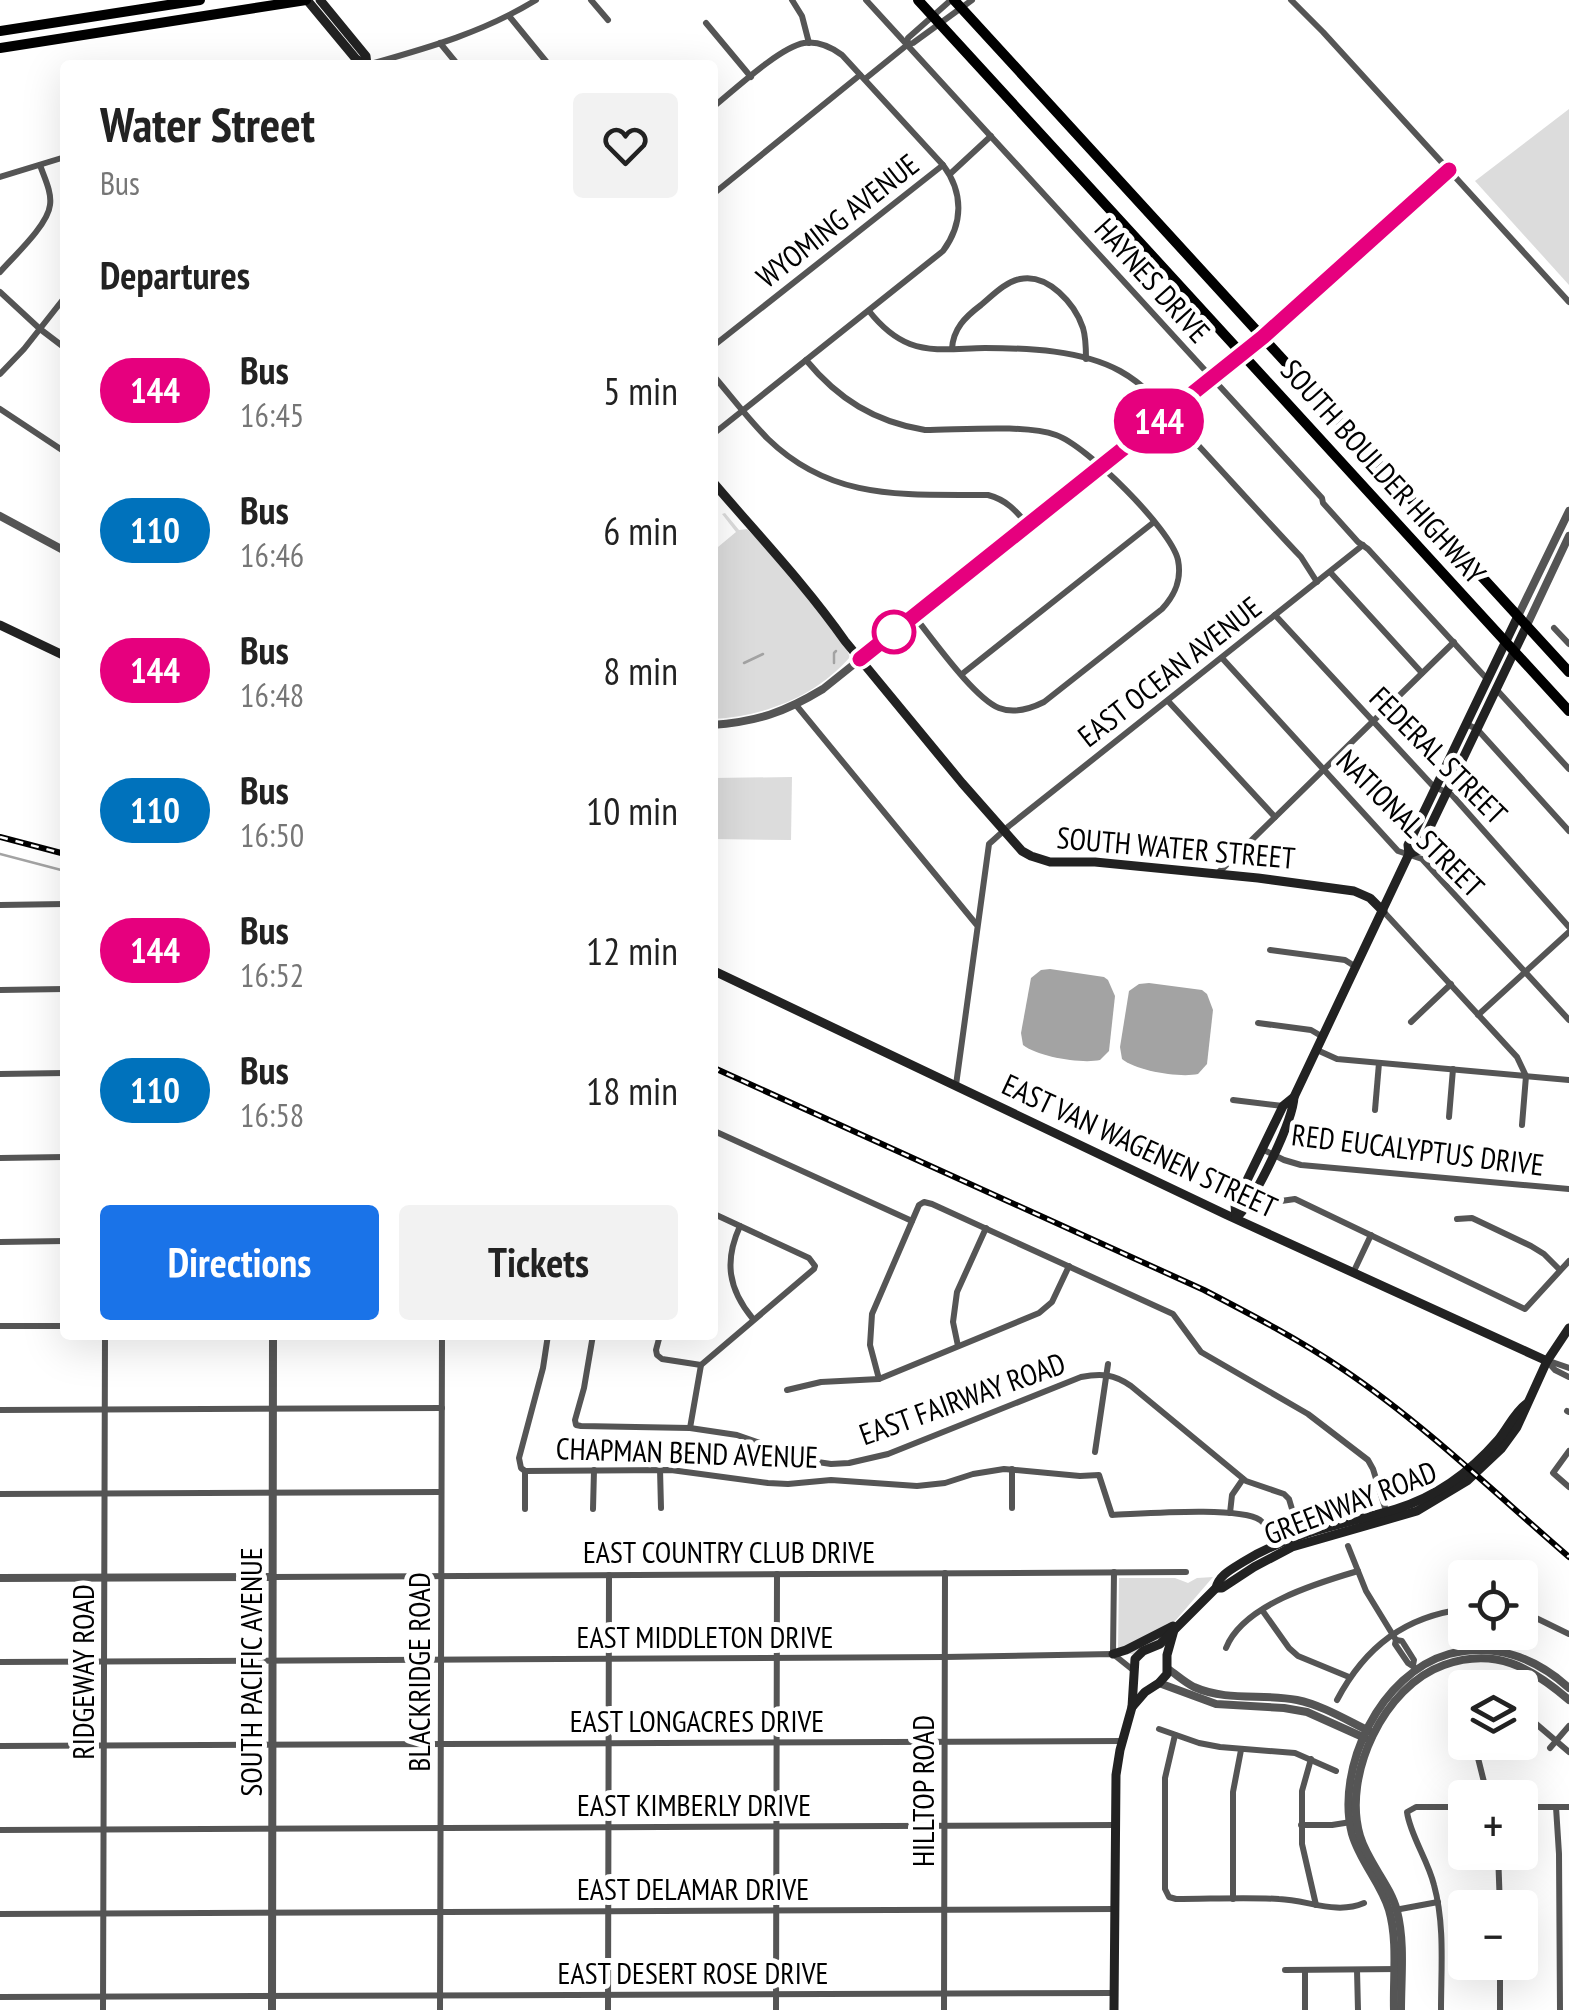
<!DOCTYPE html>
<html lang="en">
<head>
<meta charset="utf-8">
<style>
  body { margin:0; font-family:"PT Sans Narrow",sans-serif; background:#f2f2f2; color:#222; height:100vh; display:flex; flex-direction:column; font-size:38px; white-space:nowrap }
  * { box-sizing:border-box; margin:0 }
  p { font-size:32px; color:#767676 }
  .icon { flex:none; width:55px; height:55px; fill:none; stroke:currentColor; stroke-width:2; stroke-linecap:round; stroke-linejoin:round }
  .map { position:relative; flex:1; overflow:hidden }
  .panel { position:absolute; left:60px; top:60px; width:658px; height:1280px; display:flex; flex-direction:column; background:#fff; border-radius:10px; box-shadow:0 10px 40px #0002 }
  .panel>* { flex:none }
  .badge { padding:0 20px; border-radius:32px; font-size:35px; line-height:65px }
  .controls { position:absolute; left:1448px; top:1560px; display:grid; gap:20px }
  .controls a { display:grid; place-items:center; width:90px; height:90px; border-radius:10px; background:#fff; box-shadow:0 10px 40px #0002; font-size:50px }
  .map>.badge { position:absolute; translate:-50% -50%; box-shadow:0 0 0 5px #fff }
  h2 { padding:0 40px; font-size:38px; line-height:90px }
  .round { display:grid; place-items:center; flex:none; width:105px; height:105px; border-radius:10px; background:#f2f2f2 }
  .summary { display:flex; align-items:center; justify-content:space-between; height:170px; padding:0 40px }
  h1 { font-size:48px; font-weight:800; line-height:75px }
  .action { display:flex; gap:20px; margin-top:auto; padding:20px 40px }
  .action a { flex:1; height:115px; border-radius:10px; background:#1a73e8; color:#fff; font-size:40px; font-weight:800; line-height:115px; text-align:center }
  .action a+a { background:#f2f2f2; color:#222 }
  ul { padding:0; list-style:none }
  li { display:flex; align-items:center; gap:30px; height:140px; padding:0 40px }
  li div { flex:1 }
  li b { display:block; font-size:38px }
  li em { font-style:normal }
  li .badge { min-width:110px; font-weight:700; text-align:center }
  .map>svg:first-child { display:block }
  .green { fill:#dcdcdc }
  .water { fill:#a3a3a3 }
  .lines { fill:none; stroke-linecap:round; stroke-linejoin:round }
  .stream { stroke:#a3a3a3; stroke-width:2.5 }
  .minor { stroke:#555; stroke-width:6 }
  .tertiary { stroke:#555; stroke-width:8 }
  .secondary { stroke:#222; stroke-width:9 }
  .primary { stroke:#000; stroke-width:10 }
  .rail-casing { stroke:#000; stroke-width:6 }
  .rail { stroke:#fff; stroke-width:2.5; stroke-dasharray:8; stroke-linecap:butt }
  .line-casing { stroke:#fff; stroke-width:22 }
  .line { stroke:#e6007e; stroke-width:15 }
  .stop-dot { fill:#fff; stroke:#e6007e; stroke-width:5 }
  .labels { text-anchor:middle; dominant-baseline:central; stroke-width:10; stroke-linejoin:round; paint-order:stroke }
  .street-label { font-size:30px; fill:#000; stroke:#fff }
</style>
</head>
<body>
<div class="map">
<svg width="1569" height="2010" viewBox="0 0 1569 2010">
  <rect width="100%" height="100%" fill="#fff"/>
  <g class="green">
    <polygon points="1569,109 1569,285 1475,181"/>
    <path d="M725 513 739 530 747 529C777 559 835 618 850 657 815 697 765 716 713 719L712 552 736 532 722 514Z"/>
    <polygon points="792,777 791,840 713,839 713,778"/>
    <polygon points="1213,1577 1144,1657 1122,1652 1118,1649 1119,1578 1175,1578 1188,1583 1197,1578"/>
  </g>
  <g class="water">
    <path d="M1050 969 1104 977 1108 980 1115 996 1109 1051 1100 1060C1082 1064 1038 1057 1023 1045L1021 1033 1031 978 1041 970Z"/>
    <path d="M1149 983 1202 990 1207 994 1213 1010 1207 1064 1198 1074C1180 1078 1136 1071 1122 1059L1120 1047 1129 991 1139 984Z"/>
  </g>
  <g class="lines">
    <g class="stream">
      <polyline points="744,663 763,654"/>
      <polyline points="834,663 834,653 836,651"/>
      <polyline points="0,854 65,871"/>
    </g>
    <g class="minor">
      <polyline points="591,0 608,20"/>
      <polyline points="792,0 802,16 809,43"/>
      <polyline points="866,0 1322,498 1323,503 1358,542 1368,549 1487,679"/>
      <polyline points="1291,0 1323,32 1569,302"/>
      <polyline points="509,16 549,65"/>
      <polyline points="706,23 751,77"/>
      <polyline points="440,43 458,65"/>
      <polyline points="907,44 908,38 951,0"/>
      <path d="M367 65C427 48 482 33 536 0"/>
      <polyline points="865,79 907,45 913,43 972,0"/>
      <path d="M712 108C733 91 780 47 804 43 818 41 831 47 842 55L943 165C964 193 963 224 943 251L712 435"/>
      <polyline points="950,174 991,136"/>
      <polyline points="0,177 65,157"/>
      <polyline points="712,195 860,75"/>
      <path d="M0 272C14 256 48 225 50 205 52 192 44 177 40 165"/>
      <polyline points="0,292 40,329 65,348"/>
      <path d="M869 311C880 325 892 337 910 344 934 353 960 348 985 348 1028 348 1082 350 1120 371 1151 388 1174 419 1197 444 1232 482 1266 520 1301 557L1317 582"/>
      <polyline points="1263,337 1449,170"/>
      <polyline points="712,347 943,165"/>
      <path d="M952 349C953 329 965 317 981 305 992 296 1005 282 1020 279 1048 273 1075 304 1083 328 1086 338 1086 348 1086 359"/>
      <path d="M806 360C838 399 875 422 925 430 960 430 1025 424 1056 435 1086 445 1171 529 1178 560 1182 580 1175 595 1162 609L1044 702C1030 709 1014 714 999 708 973 697 933 639 914 616"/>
      <polyline points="0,374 24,349 65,297"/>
      <path d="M712 374C731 396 748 419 768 439 833 502 905 494 988 495 1007 500 1016 511 1028 525"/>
      <polyline points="0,409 65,452"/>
      <polyline points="1330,572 1422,673"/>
      <polyline points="1275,615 1433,786 1452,795 1569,927"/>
      <polyline points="1554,628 1569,644"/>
      <polyline points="1222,658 1398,851 1422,859 1569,1020"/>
      <polyline points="962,674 1154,522"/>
      <polyline points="1496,689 1569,769"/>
      <polyline points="1168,701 1275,817"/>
      <polyline points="796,705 976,924"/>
      <polyline points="1466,724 1477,729 1569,831"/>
      <polyline points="1217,874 1454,642"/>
      <polyline points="0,905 65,904"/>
      <polyline points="1383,911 1517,1057 1526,1076 1522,1125"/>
      <polyline points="1270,950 1345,960 1356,967"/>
      <polyline points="0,990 65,989"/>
      <polyline points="1478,1015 1569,932"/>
      <polyline points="1411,1022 1451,984"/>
      <polyline points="1258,1023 1311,1030 1323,1037"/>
      <polyline points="1317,1050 1337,1059 1569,1080"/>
      <polyline points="0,1074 65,1073"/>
      <polyline points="956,1085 989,844 1009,826 1363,545"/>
      <polyline points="1233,1100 1283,1106"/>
      <polyline points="1375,1110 1379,1063"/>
      <polyline points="1449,1117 1453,1069"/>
      <polyline points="712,1130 912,1221"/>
      <polyline points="1262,1149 1284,1160 1301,1165 1569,1189"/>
      <polyline points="0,1158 65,1157"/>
      <polyline points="1281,1201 1295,1199 1525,1309 1569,1261"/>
      <polyline points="1457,1219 1472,1218 1531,1246 1544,1254 1560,1270"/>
      <path d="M740 1226C724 1261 728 1289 753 1319"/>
      <polyline points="0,1242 65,1241"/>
      <polyline points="1353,1273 1371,1235"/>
      <polyline points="0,1326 65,1326"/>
      <path d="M548 1335 543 1368 519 1458 521 1468 525 1471 671 1470 768 1483 788 1484 831 1480 917 1486 945 1483 973 1474 1004 1469 1080 1476 1099 1475 1112 1515C1141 1514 1239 1506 1260 1520 1269 1527 1273 1536 1277 1546"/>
      <path d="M593 1335 584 1388 575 1420 576 1425 581 1426 690 1428 737 1435 811 1461 831 1464 849 1463 888 1454 1081 1377C1101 1373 1114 1374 1131 1386L1246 1481 1284 1494 1289 1499 1292 1509"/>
      <polyline points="660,1335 656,1350 657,1355 662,1359 701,1365"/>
      <polyline points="958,1346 953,1322 957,1292 986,1228"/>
      <polyline points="1547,1361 1555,1370 1569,1377"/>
      <polyline points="1549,1361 1569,1368"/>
      <polyline points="879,1379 870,1345 872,1314 919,1205 924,1202 932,1204 1173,1314 1201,1352 1308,1414 1368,1460 1373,1469 1387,1514"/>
      <polyline points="787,1390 821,1382 879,1379 1039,1313 1052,1302 1069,1266"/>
      <polyline points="0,1410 442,1408"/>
      <polyline points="1567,1411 1569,1412"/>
      <polyline points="690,1428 701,1365 814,1269 815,1266 809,1258 712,1213"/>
      <polyline points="1569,1451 1553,1473 1569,1487"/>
      <polyline points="1095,1452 1108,1364"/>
      <polyline points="660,1469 661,1508"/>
      <polyline points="1012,1469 1012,1508"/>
      <polyline points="525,1471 525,1509"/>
      <polyline points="0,1494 441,1492"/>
      <polyline points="593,1509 594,1470"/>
      <polyline points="1230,1513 1232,1495 1243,1479"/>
      <polyline points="1348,1546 1366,1591 1396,1640 1402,1641 1414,1660 1413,1665"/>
      <polyline points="272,1577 1186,1572"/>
      <polyline points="1262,1610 1289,1648 1298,1656 1349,1677"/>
      <polyline points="1520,1613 1536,1618 1569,1634"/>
      <polyline points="1396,1640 1395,1644 1408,1663 1414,1667"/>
      <path d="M1226 1648C1243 1605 1317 1583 1358 1571"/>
      <polyline points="1113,1654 1114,1572"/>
      <polyline points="0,1662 945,1657 1113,1654 1133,1670"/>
      <path d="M1337 1700C1365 1647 1405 1616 1465 1609"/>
      <polyline points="1520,1710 1569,1752"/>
      <polyline points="1159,1729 1199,1743 1220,1747 1295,1753 1336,1771"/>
      <path d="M1175 1735 1165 1778V1889L1169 1897 1176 1899C1210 1899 1245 1897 1279 1899 1308 1900 1336 1915 1364 1903"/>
      <polyline points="1474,1742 1488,1798"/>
      <polyline points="0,1746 1122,1741"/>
      <polyline points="1550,1748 1569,1726"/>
      <polyline points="1311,1759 1302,1791 1302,1844 1316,1905"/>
      <polyline points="1520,1807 1569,1807"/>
      <polyline points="1556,1807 1559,1854 1560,2010"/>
      <polyline points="1301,1825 1332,1825 1351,1822"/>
      <polyline points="0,1830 1115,1825"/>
      <polyline points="1498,1852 1500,1908"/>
      <polyline points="1233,1899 1233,1792 1241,1750"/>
      <polyline points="1395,1910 1438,1902"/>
      <polyline points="0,1914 1115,1909"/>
      <polyline points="1500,1962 1500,2010"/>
      <polyline points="1285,1970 1399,1969"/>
      <polyline points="1357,1970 1358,2010"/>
      <polyline points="0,1997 1114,1993"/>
      <polyline points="103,2010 105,1335"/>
      <polyline points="440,2010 442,1335"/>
      <polyline points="608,2010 609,1575"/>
      <polyline points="776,2010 777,1574"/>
      <polyline points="944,2010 945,1573"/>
      <polyline points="1305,2010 1305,1970"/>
      <path d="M1441 2010C1441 1969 1445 1925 1434 1885 1428 1860 1410 1835 1407 1812L1416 1807H1465"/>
    </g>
    <g class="tertiary">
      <polyline points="0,516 65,551"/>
      <polyline points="1518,616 1569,511"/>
      <polyline points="1527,625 1569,536"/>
      <path d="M712 725C757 722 785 712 823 689L1263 337"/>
      <polyline points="0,1578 272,1577"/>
      <path d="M1168 1669C1177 1675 1184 1682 1194 1687 1228 1702 1263 1693 1297 1700 1322 1705 1348 1721 1371 1732"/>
      <polyline points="1159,1683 1216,1704 1284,1708 1307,1712 1365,1738"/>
      <polyline points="272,2010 273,1335"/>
      <path d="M1394 2010C1393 1978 1398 1941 1389 1910 1381 1883 1360 1862 1352 1834 1335 1767 1381 1673 1449 1654 1495 1642 1536 1658 1569 1688"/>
      <path d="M1401 2010C1401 1978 1405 1942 1397 1911 1390 1884 1368 1863 1360 1836 1342 1775 1384 1686 1444 1665 1495 1647 1531 1667 1569 1700"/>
    </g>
    <g class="secondary">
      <polyline points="307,0 356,59 367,65"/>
      <polyline points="320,0 366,56 367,65"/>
      <path d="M712 481C757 534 805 584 845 641L962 783 1022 851 1031 856 1050 862H1095L1258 878 1354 891 1370 898 1383 911"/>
      <polyline points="0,625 65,656"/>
      <polyline points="1409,854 1419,850 1527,625"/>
      <polyline points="712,970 1227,1215 1547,1361"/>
      <polyline points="1236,1218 1235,1205 1283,1106 1294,1097 1409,854 1408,845 1518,616"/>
      <path d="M1236 1218C1254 1202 1293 1121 1294 1097"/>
      <polyline points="1216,1588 1222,1588 1254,1567 1292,1547 1417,1511 1467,1481 1501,1449 1517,1427 1547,1361 1569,1328"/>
      <polyline points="1113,1654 1126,1650 1173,1626"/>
      <polyline points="1132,1707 1145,1692 1159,1683 1167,1674 1167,1655 1174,1630"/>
      <path d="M1114 2010 1116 1775 1120 1750 1132 1707 1135 1659 1143 1651 1160 1644 1216 1588C1219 1575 1232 1569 1243 1562 1291 1532 1343 1525 1396 1509 1436 1497 1471 1471 1498 1440 1508 1428 1514 1413 1526 1404"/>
    </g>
    <g class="primary">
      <polyline points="918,0 1569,711"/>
      <polyline points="954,0 1569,672"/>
      <polyline points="0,31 200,0"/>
      <polyline points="0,48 306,0"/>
    </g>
    <g class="rail-casing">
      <g id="rail">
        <polyline points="0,837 65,854"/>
        <path d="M712 1067 1204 1290C1252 1315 1300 1340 1344 1370 1424 1424 1496 1494 1569 1557"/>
      </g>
    </g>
    <use href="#rail" class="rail"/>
  </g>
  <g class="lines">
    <g class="line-casing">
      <polyline id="line" points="860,659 1263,337 1449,170"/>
    </g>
    <use href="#line" class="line"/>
  </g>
  <circle class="stop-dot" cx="894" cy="632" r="20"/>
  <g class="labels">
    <g class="street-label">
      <text transform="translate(837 220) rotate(-38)">WYOMING AVENUE</text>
      <text transform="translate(1153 280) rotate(48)">HAYNES DRIVE</text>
      <text transform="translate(1384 471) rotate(48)">SOUTH BOULDER HIGHWAY</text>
      <text transform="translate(1169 671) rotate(-38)">EAST OCEAN AVENUE</text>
      <text transform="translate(1439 755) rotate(45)">FEDERAL STREET</text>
      <text transform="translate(1411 823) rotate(45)">NATIONAL STREET</text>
      <text transform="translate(1176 847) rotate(5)">SOUTH WATER STREET</text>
      <text transform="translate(1140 1145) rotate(25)">EAST VAN WAGENEN STREET</text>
      <text transform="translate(1418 1149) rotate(7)">RED EUCALYPTUS DRIVE</text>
      <text transform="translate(962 1398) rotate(-20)">EAST FAIRWAY ROAD</text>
      <text transform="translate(687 1452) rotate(2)">CHAPMAN BEND AVENUE</text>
      <text transform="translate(1350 1502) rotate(-21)">GREENWAY ROAD</text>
      <text x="729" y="1551">EAST COUNTRY CLUB DRIVE</text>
      <text x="705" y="1636">EAST MIDDLETON DRIVE</text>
      <text transform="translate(82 1672) rotate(-90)">RIDGEWAY ROAD</text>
      <text transform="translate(250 1672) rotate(-90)">SOUTH PACIFIC AVENUE</text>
      <text transform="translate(418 1672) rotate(-90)">BLACKRIDGE ROAD</text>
      <text x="697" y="1720">EAST LONGACRES DRIVE</text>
      <text transform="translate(922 1791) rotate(-90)">HILLTOP ROAD</text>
      <text x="694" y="1804">EAST KIMBERLY DRIVE</text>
      <text x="693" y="1888">EAST DELAMAR DRIVE</text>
      <text x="693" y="1972">EAST DESERT ROSE DRIVE</text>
    </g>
  </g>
</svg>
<div class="controls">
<a><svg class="icon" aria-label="locate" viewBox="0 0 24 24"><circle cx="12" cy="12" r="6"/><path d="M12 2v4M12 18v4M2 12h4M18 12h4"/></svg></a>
<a><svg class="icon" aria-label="layers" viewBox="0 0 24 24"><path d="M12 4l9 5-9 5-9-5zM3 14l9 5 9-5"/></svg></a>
<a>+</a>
<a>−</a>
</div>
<b class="badge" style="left:1159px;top:421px;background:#e6007e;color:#fff">144</b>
<section class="panel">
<div class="summary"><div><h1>Water Street</h1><p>Bus</p></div><a class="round"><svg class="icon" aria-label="heart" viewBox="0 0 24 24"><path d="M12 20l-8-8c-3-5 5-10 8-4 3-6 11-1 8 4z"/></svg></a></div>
<h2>Departures</h2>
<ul>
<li><span class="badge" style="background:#e6007e;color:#fff">144</span><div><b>Bus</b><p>16:45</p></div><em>5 min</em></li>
<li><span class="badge" style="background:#0072bc;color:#fff">110</span><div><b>Bus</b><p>16:46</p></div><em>6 min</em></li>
<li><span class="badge" style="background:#e6007e;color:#fff">144</span><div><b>Bus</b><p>16:48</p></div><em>8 min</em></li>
<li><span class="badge" style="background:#0072bc;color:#fff">110</span><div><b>Bus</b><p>16:50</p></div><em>10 min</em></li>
<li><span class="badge" style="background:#e6007e;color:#fff">144</span><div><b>Bus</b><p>16:52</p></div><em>12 min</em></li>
<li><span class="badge" style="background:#0072bc;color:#fff">110</span><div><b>Bus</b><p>16:58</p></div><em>18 min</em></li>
</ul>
<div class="action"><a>Directions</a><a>Tickets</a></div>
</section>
</div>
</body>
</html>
